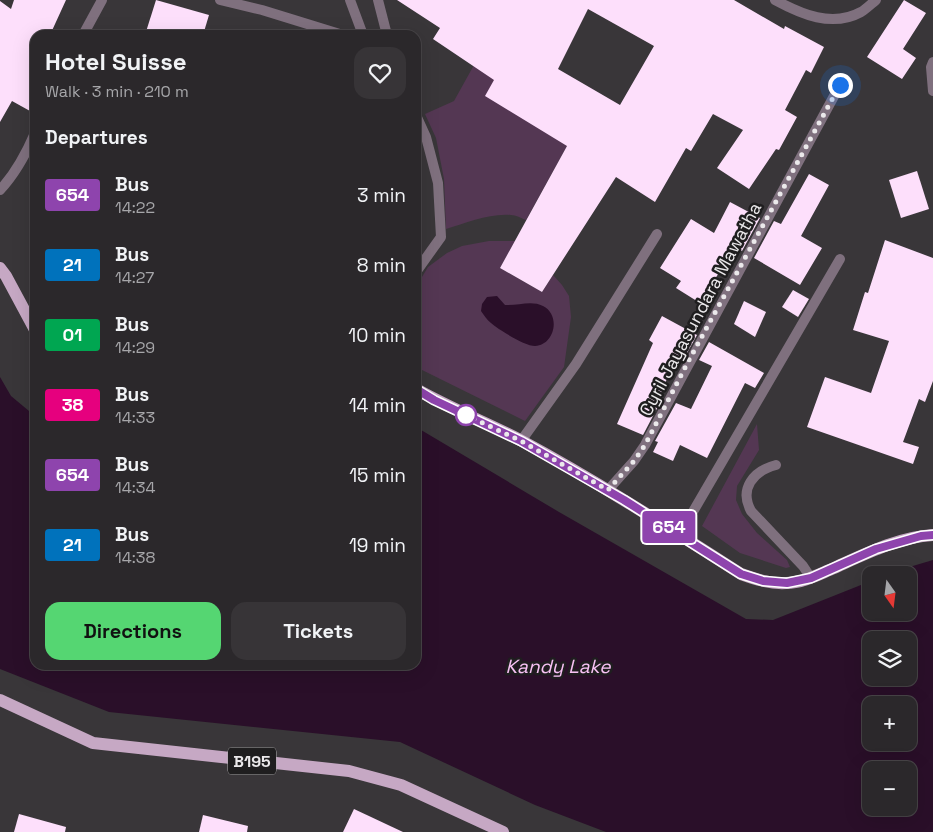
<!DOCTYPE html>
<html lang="en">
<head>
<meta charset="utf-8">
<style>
  body { margin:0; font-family:"Space Grotesk",sans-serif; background:#373437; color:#f1f3f6; height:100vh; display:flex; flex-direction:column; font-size:19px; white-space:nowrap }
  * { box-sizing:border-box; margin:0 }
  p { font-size:16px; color:#a6a6a9 }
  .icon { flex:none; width:28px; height:28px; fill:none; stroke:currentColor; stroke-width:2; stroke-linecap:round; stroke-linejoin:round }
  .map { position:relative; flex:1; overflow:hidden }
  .side { position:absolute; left:30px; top:30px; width:391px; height:640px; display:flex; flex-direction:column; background:#2b282b; border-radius:15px; box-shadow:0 5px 20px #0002,0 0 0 1px #474447 }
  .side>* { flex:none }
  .badge { padding:0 10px; border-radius:4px; font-size:18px; line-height:32px }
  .needle { width:32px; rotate:166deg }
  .controls { position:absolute; left:862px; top:566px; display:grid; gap:10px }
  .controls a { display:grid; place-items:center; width:55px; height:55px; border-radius:10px; background:#2b282b; box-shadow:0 5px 20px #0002,0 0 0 1px #474447; font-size:25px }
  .you { position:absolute; width:25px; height:25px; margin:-12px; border:4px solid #fff; border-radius:50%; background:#1a73e8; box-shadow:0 0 0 8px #1a73e833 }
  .map>.badge { position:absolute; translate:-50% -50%; box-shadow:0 0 0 2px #fff }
  h2 { padding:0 15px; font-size:19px; line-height:45px }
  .round { display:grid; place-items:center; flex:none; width:52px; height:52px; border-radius:15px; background:#373437 }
  .summary { display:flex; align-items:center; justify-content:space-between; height:85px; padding:0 15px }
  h1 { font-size:24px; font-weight:700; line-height:38px }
  .button { display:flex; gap:10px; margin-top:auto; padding:10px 15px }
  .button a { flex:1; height:58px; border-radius:15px; background:#55d672; color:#111; font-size:20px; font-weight:700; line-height:58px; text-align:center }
  .button a+a { background:#373437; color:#f1f3f6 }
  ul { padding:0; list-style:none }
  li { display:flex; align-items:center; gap:15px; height:70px; padding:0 15px }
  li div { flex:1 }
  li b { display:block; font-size:19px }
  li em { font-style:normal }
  li .badge { min-width:55px; font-weight:700; text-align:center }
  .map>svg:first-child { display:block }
  .green { fill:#543753 }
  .water { fill:#2a0f29; fill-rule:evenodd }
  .building { fill:#fddffb; fill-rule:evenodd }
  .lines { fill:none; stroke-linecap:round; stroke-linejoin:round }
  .lane { stroke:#7f707e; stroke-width:10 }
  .street { stroke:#7f707e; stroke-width:10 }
  .primary { stroke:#c6a8c4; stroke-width:12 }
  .line-casing { stroke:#fff; stroke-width:11 }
  .line { stroke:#8e44ad; stroke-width:8 }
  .walk { stroke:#ebe9eb; stroke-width:5; stroke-dasharray:0 9 }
  .stop-dot { fill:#fff; stroke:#8e44ad; stroke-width:2.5 }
  .labels { text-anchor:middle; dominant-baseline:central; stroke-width:5; stroke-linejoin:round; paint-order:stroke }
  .shield { fill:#1f1e1f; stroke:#aeacae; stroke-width:1 }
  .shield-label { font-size:16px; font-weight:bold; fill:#ebe9eb }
  .street-label { font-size:18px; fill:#ebe9eb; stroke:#1f1e1f }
  .water-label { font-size:19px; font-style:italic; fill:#f7c1f4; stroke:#1f1e1f }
</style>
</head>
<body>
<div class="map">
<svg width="933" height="832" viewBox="0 0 933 832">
  <rect width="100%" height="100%" fill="#393639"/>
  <g class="green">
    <path d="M503 33 567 146 526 220C521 218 516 215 511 215 490 213 466 223 446 229L444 179 436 138 425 114 454 101 474 65Z"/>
    <polygon points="489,241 515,241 500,268 542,292 553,275 562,285 569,296 571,317 564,367 525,421 416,367 416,287 428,267 447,253 462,246"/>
    <polygon points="757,424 759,450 737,486 736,500 742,514 757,533 787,560 790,567 786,568 740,553 702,526"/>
  </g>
  <g class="water">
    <path d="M497 296 505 305C518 306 531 300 543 306 561 315 555 345 535 346 525 346 499 330 491 323 487 320 484 315 481 311L482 304 487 297Z"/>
    <path d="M0 377 11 396 35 416V665H416V427L559 512 746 619 773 620 871 581V612H909V575H887L906 568 933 560V832H606L535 805 400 742 109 712 0 669ZM871 640H909V678H871ZM871 705H909V742H871ZM871 770H909V808H871Z"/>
  </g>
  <g class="building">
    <polygon points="14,0 66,0 50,35 35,35 35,101 30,111 12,101 0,122 0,1 11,9"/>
    <polygon points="156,0 209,15 203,35 145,35"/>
    <path d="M397 0H734L784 29 785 26 824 47 811 73 806 70 785 110 797 117 779 150 776 149 749 189 717 168 743 130 713 114 691 151 686 148 655 202 616 177 542 292 500 268 567 146 485 96 494 80 433 39 440 28ZM588 9 654 46 620 105 558 69Z"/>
    <polygon points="904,0 926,13 903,49 916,58 902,79 867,57"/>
    <polygon points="917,171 929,209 901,218 889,180"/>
    <polygon points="809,174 829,185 801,236 822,248 800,285 754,258 774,221 781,224"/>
    <polygon points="730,202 760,218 742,251 735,247 700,303 676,288 681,281 660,268 691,219 714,233"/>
    <polygon points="885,240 933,258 933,381 925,402 919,399 903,442 919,447 913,464 807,427 825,377 871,393 889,341 853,330 865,292 868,293"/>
    <polygon points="793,290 809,299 798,317 782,307"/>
    <polygon points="744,301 766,312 755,337 734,324"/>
    <polygon points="662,316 697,335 687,353 683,351 679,358 676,356 660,396 663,397 643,435 617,424 653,343 649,340"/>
    <polygon points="709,342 764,373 755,388 745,383 707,458 680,445 673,461 653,452 658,442 655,441 676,403 691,409 712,366 699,360"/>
    <polygon points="354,809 403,832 343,832"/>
    <polygon points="19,814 66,827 65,832 14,832"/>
    <polygon points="203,815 248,826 247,832 199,832"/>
  </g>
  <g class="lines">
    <g class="lane">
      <polyline points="350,0 363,35"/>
      <polyline points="378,0 387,35"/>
      <polyline points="521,441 576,364 657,234"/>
      <path d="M776 465C753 471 739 489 751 511L803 566 811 578"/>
      <polyline points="608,490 634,461 645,445 840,85"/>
      <polyline points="680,534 840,259"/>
    </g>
    <g class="street">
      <polyline points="220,0 262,10 343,35"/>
      <path d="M775 0C801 14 832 28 861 12 866 9 871 4 876 0"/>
      <polyline points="83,35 102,0"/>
      <polyline points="933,62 931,67 933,91"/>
      <polyline points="416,115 426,137 438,183 441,237 416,272"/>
      <path d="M0 190C16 173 26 154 35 133"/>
    </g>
    <g class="primary">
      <polyline points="0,268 6,276 35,330"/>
      <path d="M416 389C451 409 488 423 522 441 598 482 669 528 741 574 755 579 770 584 786 583 803 583 819 574 834 568 865 554 899 537 933 535"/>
      <polyline points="0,700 93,743 349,771 401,785 503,832"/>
    </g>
  </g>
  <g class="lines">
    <g class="line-casing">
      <polyline id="line" points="416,389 434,400 521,441 624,500 741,574 763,581 787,583 811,578 876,549 921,536 933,535"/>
    </g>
    <use href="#line" class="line"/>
    <polyline class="walk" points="466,415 521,441 608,490 634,461 645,445 689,360 840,85"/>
  </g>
  <circle class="stop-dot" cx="466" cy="415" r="10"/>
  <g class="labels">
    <rect class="shield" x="228" y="747.5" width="48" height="27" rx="4"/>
    <g class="shield-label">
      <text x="252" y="761">B195</text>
    </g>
    <g class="street-label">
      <text transform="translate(700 309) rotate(-62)">Cyril Jayasundara Mawatha</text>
    </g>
    <g class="water-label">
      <text x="558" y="666">Kandy Lake</text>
    </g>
  </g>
</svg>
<div class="controls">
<a><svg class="needle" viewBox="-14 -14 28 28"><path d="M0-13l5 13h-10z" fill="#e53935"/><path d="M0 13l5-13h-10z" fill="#a6a6a9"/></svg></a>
<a><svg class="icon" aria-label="layers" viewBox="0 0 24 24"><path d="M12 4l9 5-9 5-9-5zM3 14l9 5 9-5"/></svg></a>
<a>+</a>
<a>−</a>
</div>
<div class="you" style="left:840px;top:85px"></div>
<b class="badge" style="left:669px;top:527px;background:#8e44ad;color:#fff">654</b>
<section class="side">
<div class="summary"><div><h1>Hotel Suisse</h1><p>Walk · 3 min · 210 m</p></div><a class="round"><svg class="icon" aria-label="heart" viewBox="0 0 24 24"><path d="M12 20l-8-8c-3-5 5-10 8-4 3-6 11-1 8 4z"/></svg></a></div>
<h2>Departures</h2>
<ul>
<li><span class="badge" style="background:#8e44ad;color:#fff">654</span><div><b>Bus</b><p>14:22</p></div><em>3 min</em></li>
<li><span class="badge" style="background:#0072bc;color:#fff">21</span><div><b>Bus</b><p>14:27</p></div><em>8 min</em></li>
<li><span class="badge" style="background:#00a651;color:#fff">01</span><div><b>Bus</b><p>14:29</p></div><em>10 min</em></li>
<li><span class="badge" style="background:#e6007e;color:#fff">38</span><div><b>Bus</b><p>14:33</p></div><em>14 min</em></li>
<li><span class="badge" style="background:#8e44ad;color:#fff">654</span><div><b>Bus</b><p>14:34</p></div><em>15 min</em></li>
<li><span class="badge" style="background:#0072bc;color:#fff">21</span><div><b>Bus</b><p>14:38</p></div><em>19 min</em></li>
</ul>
<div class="button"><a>Directions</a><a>Tickets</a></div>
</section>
</div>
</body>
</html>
